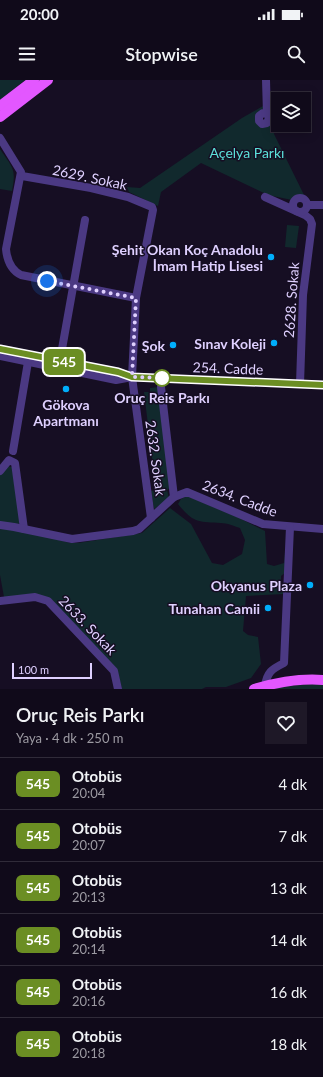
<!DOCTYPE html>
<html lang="tr">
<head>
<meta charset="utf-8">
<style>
  body { margin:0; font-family:Lato,sans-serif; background:#1e1827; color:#f1f3f6; height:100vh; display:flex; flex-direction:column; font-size:15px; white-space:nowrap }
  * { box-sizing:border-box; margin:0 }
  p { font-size:13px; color:#9c9aa2 }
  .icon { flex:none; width:22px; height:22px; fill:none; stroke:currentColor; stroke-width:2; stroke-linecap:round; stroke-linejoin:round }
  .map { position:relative; height:609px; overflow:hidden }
  .panel { display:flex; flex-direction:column; background:#100a1a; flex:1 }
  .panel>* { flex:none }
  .badge { padding:0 8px; border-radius:6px; font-size:14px; line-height:26px }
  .tools { position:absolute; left:271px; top:12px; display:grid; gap:8px }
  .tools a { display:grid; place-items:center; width:40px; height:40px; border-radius:0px; background:#100a1a; box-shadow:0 2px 10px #0003,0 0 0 1px #302b39; font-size:20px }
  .scale { position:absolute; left:12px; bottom:10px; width:80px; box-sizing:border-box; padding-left:4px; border:2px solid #dfd0ff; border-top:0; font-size:11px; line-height:14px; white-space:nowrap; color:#dfd0ff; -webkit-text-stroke:3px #160e23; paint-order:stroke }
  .you { position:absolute; width:20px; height:20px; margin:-10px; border:3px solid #fff; border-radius:50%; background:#1a73e8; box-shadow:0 0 0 6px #1a73e833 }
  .map>.badge { position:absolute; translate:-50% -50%; box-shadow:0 0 0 2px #fff }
  .round { display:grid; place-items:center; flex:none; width:42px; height:42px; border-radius:0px; background:#1e1827 }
  .head { display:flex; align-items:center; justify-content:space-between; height:68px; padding:0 16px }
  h1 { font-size:19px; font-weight:600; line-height:30px }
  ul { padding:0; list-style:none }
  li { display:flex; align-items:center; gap:12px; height:52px; padding:0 16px; border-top:1px solid #302b39 }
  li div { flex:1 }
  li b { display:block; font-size:15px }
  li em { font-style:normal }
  li .badge { min-width:44px; font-weight:700; text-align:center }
  .status { display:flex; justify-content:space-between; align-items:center; height:28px; padding:0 20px; background:#100a1a; direction:ltr }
  .status svg { height:11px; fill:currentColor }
  header { display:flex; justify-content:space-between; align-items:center; height:52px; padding:0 16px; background:#100a1a; font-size:18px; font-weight:600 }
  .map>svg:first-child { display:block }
  .green { fill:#11292d }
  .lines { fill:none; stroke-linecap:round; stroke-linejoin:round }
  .minor { stroke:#4b3983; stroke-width:8 }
  .major { stroke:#e357ff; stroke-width:10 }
  .line-casing { stroke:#fff; stroke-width:9 }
  .line { stroke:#6b8e23; stroke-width:6 }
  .walk { stroke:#dfd0ff; stroke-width:4; stroke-dasharray:0 7.2 }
  .poi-dot { fill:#00aefb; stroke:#160e23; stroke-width:1.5 }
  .stop-dot { fill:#fff; stroke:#6b8e23; stroke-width:2 }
  .labels { text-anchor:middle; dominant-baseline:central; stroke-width:3; stroke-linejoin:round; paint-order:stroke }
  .park-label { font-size:14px; fill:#5ce0da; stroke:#160e23 }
  .street-label { font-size:14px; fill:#dfd0ff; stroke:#160e23 }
  .poi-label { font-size:14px; font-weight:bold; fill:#dfd0ff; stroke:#160e23; text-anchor:end }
  .stop-label { font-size:14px; font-weight:bold; fill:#dfd0ff; stroke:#160e23 }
</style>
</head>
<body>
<div class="status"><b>20:00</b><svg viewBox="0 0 49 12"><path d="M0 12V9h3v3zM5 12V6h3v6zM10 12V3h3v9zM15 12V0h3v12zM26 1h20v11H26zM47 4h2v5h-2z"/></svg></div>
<header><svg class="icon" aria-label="menu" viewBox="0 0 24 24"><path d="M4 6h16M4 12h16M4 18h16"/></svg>Stopwise<svg class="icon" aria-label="search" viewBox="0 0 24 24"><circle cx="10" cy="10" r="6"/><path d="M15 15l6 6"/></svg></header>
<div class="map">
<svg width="323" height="609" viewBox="0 0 323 609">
  <rect width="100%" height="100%" fill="#160e23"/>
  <g class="green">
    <polygon points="0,0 25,0 0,20"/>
    <polygon points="263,26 263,29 259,32 257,38 273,43 274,54 305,117 292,120 268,115 201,83 161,112 158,126 129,112 127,107 140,108 242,38"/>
    <path d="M0 69C12 87 17 89 12 111L0 109Z"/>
    <polygon points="287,145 299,146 296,168 285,167"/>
    <polygon points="158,307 170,408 167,410 169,418 154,429 151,411 156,410 144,312 150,312 150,308"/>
    <polygon points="7,386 12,387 20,443 18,444 0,442 0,395"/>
    <path d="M187 416 237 437 265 451 267 484 274 486 284 483 285 472H287L286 492 281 496V506L284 510V514L246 516 243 551 248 555 258 557 261 584 251 598 226 607H206L202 609H122L117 589 52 520 4 517 0 495V448L37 454 70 463H78L142 453 170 428 191 444 212 483 223 485 242 474 245 460 240 448C234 446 227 443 221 443 199 442 193 443 178 424L181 419Z"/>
    <polygon points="323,603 323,609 275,609 276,607"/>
  </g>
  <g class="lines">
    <g class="minor">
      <polyline points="266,0 267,34 269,38 267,43 262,44 259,41 259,36 263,33 267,34"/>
      <path d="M0 58 21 92 6 169C7 180 11 190 21 195L136 218"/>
      <polyline points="22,96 91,108 128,117 152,127 153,130 136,218 132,297 151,438"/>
      <polyline points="265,117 305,135 310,139 312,144 303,215 300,304"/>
      <circle cx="300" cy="125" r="7"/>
      <polyline points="307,125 323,125"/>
      <polyline points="0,269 118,292 132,297"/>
      <polyline points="62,269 85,140"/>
      <polyline points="0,276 116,300 132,297 323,305"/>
      <polyline points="161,307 174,417"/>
      <polyline points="13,371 28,282"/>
      <polyline points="0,391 9,380 15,383 24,449"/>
      <polyline points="0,445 14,447 72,459 133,451 139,449 174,417 187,412 263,444 323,449"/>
      <polyline points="0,521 35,517 48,521 114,591 118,609"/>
      <path d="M265 606C267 592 272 589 284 583L290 447"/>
    </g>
    <g class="major">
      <polyline points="0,26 34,0"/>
      <polyline points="0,37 48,0"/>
      <path d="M254 609C278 602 299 598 323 600"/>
    </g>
  </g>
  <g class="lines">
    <g class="line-casing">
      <polyline id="line" points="0,269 118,292 132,297 323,305"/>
    </g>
    <use href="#line" class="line"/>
    <polyline class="walk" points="47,201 136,218 132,297 162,298"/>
  </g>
  <g class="poi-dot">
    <circle cx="271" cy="177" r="4"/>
    <circle cx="274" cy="263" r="4"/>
    <circle cx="173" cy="265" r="4"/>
    <circle cx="66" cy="309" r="4"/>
    <circle cx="310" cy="505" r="4"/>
    <circle cx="268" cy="528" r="4"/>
  </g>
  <circle class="stop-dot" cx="162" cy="298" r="8"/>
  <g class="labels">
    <g class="park-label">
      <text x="247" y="72">Açelya Parkı</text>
    </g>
    <g class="street-label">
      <text transform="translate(90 97) rotate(12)">2629. Sokak</text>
      <text transform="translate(291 220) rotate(-86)">2628. Sokak</text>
      <text transform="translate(228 288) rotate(2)">254. Cadde</text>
      <text transform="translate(156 378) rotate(82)">2632. Sokak</text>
      <text transform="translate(240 418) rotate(21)">2634. Cadde</text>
      <text transform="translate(88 545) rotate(46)">2633. Sokak</text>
    </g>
    <g class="poi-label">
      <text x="263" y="169">Şehit Okan Koç Anadolu<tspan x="263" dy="16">İmam Hatip Lisesi</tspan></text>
      <text x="266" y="263">Sınav Koleji</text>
      <text x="165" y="265">Şok</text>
      <text x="66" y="324" text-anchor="middle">Gökova<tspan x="66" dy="16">Apartmanı</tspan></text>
      <text x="302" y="505">Okyanus Plaza</text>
      <text x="260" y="528">Tunahan Camii</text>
    </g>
    <g class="stop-label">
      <text x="162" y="317">Oruç Reis Parkı</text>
    </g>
  </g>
</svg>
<div class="tools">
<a><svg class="icon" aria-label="layers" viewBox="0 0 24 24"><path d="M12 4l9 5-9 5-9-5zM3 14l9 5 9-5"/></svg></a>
</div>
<div class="scale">100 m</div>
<div class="you" style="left:47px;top:201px"></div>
<b class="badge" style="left:64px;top:282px;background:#6b8e23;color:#fff">545</b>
</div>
<section class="panel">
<div class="head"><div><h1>Oruç Reis Parkı</h1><p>Yaya · 4 dk · 250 m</p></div><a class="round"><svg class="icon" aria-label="heart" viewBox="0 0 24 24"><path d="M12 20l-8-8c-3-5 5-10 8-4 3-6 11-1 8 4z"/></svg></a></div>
<ul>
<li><span class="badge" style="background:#6b8e23;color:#fff">545</span><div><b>Otobüs</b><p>20:04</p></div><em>4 dk</em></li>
<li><span class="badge" style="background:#6b8e23;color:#fff">545</span><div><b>Otobüs</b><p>20:07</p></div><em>7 dk</em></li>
<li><span class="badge" style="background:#6b8e23;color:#fff">545</span><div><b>Otobüs</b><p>20:13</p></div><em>13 dk</em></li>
<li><span class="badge" style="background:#6b8e23;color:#fff">545</span><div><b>Otobüs</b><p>20:14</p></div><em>14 dk</em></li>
<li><span class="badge" style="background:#6b8e23;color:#fff">545</span><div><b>Otobüs</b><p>20:16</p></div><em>16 dk</em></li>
<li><span class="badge" style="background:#6b8e23;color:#fff">545</span><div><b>Otobüs</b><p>20:18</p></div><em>18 dk</em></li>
</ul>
</section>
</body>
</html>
